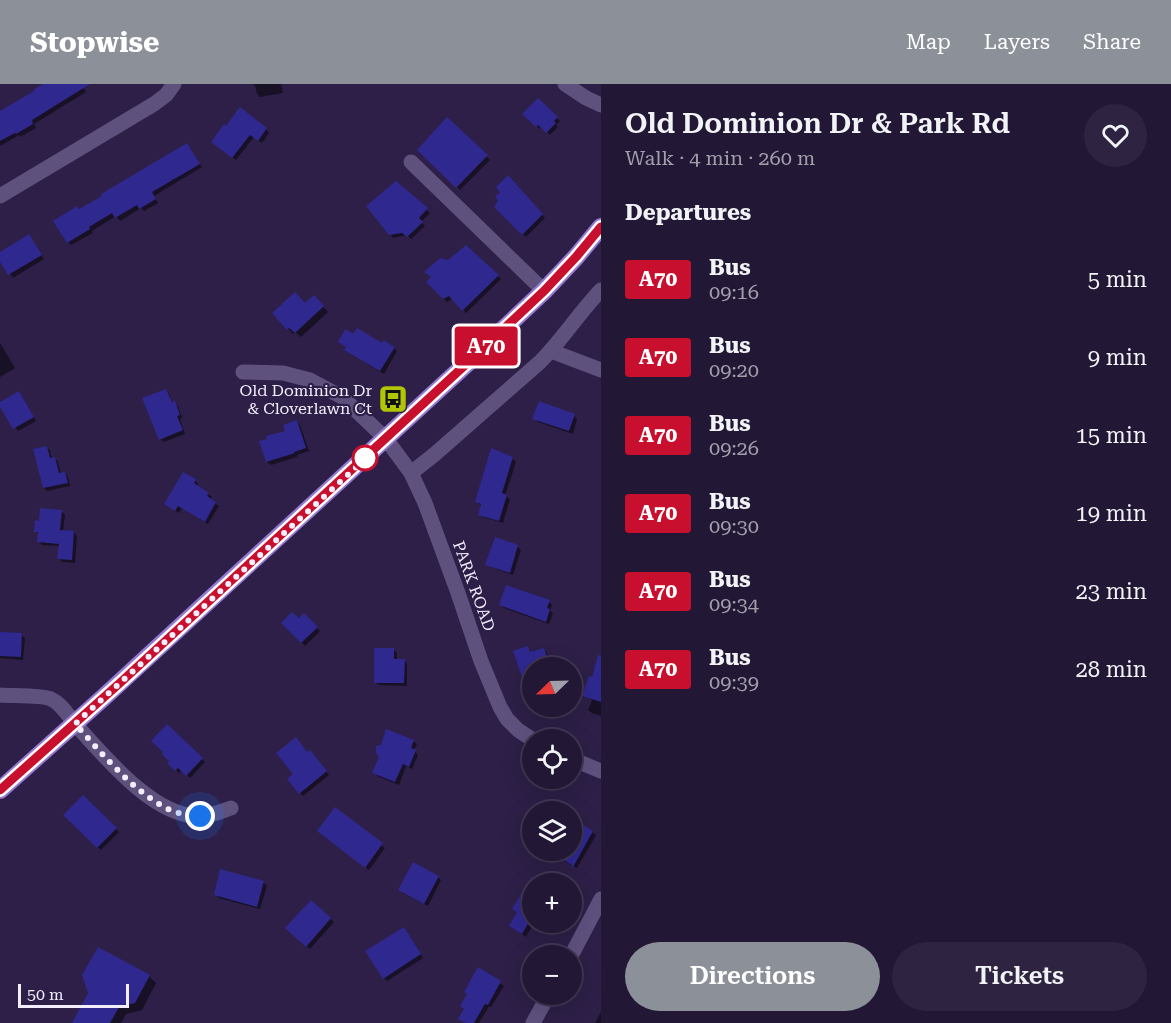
<!DOCTYPE html>
<html lang="en">
<head>
<meta charset="utf-8">
<style>
  body { margin:0; font-family:"Roboto Serif",serif; background:#2e2441; color:#f1f3f6; height:100vh; display:flex; flex-direction:column; font-size:22px; white-space:nowrap }
  * { box-sizing:border-box; margin:0 }
  p { font-size:20px; color:#a29fad }
  .icon { flex:none; width:33px; height:33px; fill:none; stroke:currentColor; stroke-width:2; stroke-linecap:round; stroke-linejoin:round }
  .map { position:relative; flex:1; overflow:hidden }
  .panel { display:flex; flex-direction:column; background:#221735; width:570px }
  .panel>* { flex:none }
  .badge { padding:0 12px; border-radius:4px; font-size:21px; line-height:39px }
  .needle { width:39px; rotate:247deg }
  .buttons { position:absolute; left:522px; top:573px; display:grid; gap:12px }
  .buttons a { display:grid; place-items:center; width:60px; height:60px; border-radius:50%; background:#221735; box-shadow:0 6px 24px #0002,0 0 0 2px #3f3650; font-size:30px }
  .scale { position:absolute; left:18px; bottom:15px; width:111px; box-sizing:border-box; padding-left:6px; border:3px solid #f2eefe; border-top:0; font-size:16px; line-height:21px; white-space:nowrap; color:#f2eefe; -webkit-text-stroke:4px #2d1f47; paint-order:stroke }
  .you { position:absolute; width:30px; height:30px; margin:-15px; border:4px solid #fff; border-radius:50%; background:#1a73e8; box-shadow:0 0 0 9px #1a73e833 }
  .map>.badge { position:absolute; translate:-50% -50%; box-shadow:0 0 0 3px #fff }
  h2 { padding:0 24px; font-size:22px; line-height:54px }
  .round { display:grid; place-items:center; flex:none; width:63px; height:63px; border-radius:32px; background:#2e2441 }
  .overview { display:flex; align-items:center; justify-content:space-between; height:102px; padding:0 24px }
  h1 { font-size:28px; font-weight:600; line-height:45px }
  .action { display:flex; gap:12px; margin-top:auto; padding:12px 24px }
  .action a { flex:1; height:69px; border-radius:36px; background:#8c9099; color:#fff; font-size:24px; font-weight:600; line-height:69px; text-align:center }
  .action a+a { background:#2e2441; color:#f1f3f6 }
  ul { padding:0; list-style:none }
  li { display:flex; align-items:center; gap:18px; height:78px; padding:0 24px }
  li div { flex:1 }
  li b { display:block; font-size:22px }
  li em { font-style:normal }
  li .badge { min-width:66px; font-weight:700; text-align:center }
  header { display:flex; align-items:center; gap:36px; box-sizing:border-box; height:84px; padding:0 30px; background:#8c9099; color:#fff }
  header strong { font-size:28px }
  nav { display:flex; gap:33px; margin-inline-start:auto; font-size:21px }
  main { display:flex; flex:1; min-height:0 }
  .map>svg:first-child { display:block }
  .shadow { fill:#0007 }
  .building { fill:#2f288f }
  .lines { fill:none; stroke-linecap:round; stroke-linejoin:round }
  .minor { stroke:#5f517e; stroke-width:15 }
  .major { stroke:#9577d4; stroke-width:18 }
  .line-casing { stroke:#fff; stroke-width:14 }
  .line { stroke:#c8102e; stroke-width:9 }
  .walk { stroke:#f2eefe; stroke-width:6; stroke-dasharray:0 10.8 }
  .stop-dot { fill:#fff; stroke:#c8102e; stroke-width:3 }
  .labels { text-anchor:middle; dominant-baseline:central; stroke-width:4.5; stroke-linejoin:round; paint-order:stroke }
  .poi-label { font-size:16px; fill:#f2eefe; stroke:#2d1f47; text-anchor:end }
  .street-label { font-size:16px; fill:#f2eefe; stroke:#2d1f47 }
</style>
</head>
<body>
<header>
<strong>Stopwise</strong>
<nav><a>Map</a><a>Layers</a><a>Share</a></nav>
</header>
<main>
<div class="map">
<svg width="601" height="939" viewBox="0 0 601 939">
  <rect width="100%" height="100%" fill="#2d1f47"/>
  <g class="shadow">
    <polygon points="46,0 81,0 86,8 34,40 36,44 20,53 19,51 0,62 0,29"/>
    <polygon points="253,0 281,0 283,9 260,13 257,10 255,2"/>
    <polygon points="538,16 560,37 556,41 558,43 550,51 542,43 540,45 524,30"/>
    <polygon points="447,35 490,76 460,106 419,66"/>
    <polygon points="266,45 269,49 262,59 254,53 236,76 216,61"/>
    <polygon points="187,60 202,83 154,112 158,119 144,127 141,124 120,137 116,132 92,147 93,149 71,161 68,158 79,127"/>
    <polygon points="508,93 545,134 526,153 496,123"/>
    <polygon points="396,99 430,129 421,138 425,142 411,155 407,151 393,154 390,150"/>
    <polygon points="29,152 44,175 13,194 0,175 0,170"/>
    <polygon points="466,163 501,195 466,229 453,214 447,218 428,198"/>
    <polygon points="314,213 328,228 301,253 295,248 293,250 274,229 305,221"/>
    <polygon points="353,252 394,264 397,267 384,290 350,269 346,266"/>
    <polygon points="0,259 15,284 0,293"/>
    <polygon points="166,306 169,310 173,320 174,319 178,322 182,334 180,335 185,350 164,358 160,355"/>
    <polygon points="22,312 36,337 18,347 0,320"/>
    <polygon points="574,331 577,335 573,350 538,338 534,334"/>
    <polygon points="297,337 300,341 309,367 297,371 297,373 271,381 267,378 261,358 286,348"/>
    <polygon points="47,363 50,367 52,375 55,374 58,378 61,390 65,389 68,393 70,402 47,407 44,404"/>
    <polygon points="504,372 513,375 516,378 505,412 510,415 503,439 483,433 480,430 482,422 477,418"/>
    <polygon points="195,397 198,400 197,403 208,410 212,413 210,416 219,422 208,440 182,424 179,429 169,423"/>
    <polygon points="61,427 65,431 63,447 74,448 77,452 75,479 62,478 59,474 60,462 42,461 39,457 39,451 36,447 40,438"/>
    <polygon points="496,455 518,463 521,466 513,491 491,483 487,480"/>
    <polygon points="549,518 552,521 550,527 553,529 549,540 504,524 500,520"/>
    <polygon points="304,531 320,547 305,562 283,539 298,536"/>
    <polygon points="0,549 21,551 25,554 23,576 0,574"/>
    <polygon points="527,563 532,570 544,565 547,569 552,584 532,584 532,611"/>
    <polygon points="393,565 397,569 397,576 404,576 407,580 407,602 379,601 375,598"/>
    <polygon points="601,592 601,632 592,629 588,626 592,616 584,611"/>
    <polygon points="167,642 205,678 190,694 182,686 179,689 169,679 171,677"/>
    <polygon points="413,657 417,660 414,666 418,671 412,685 406,682 399,701 377,692 374,688"/>
    <polygon points="308,670 313,671 329,691 303,712 300,709 295,690"/>
    <polygon points="83,713 119,748 101,766 65,731"/>
    <polygon points="335,726 385,764 369,786 322,751"/>
    <polygon points="572,737 592,748 596,751 577,784 557,773 554,769 572,766"/>
    <polygon points="438,793 441,796 428,822 403,809 400,806"/>
    <polygon points="263,798 267,802 260,825 219,814 215,810"/>
    <polygon points="529,801 532,804 532,838 534,838 526,853 511,842 523,833"/>
    <polygon points="311,818 334,838 310,865 287,844"/>
    <polygon points="535,838 544,838 542,843"/>
    <polygon points="407,848 423,874 387,897 384,894"/>
    <polygon points="479,886 504,902 491,923 489,922 479,939 465,939 460,935 465,925"/>
    <polygon points="149,892 156,899 142,926 126,930 121,939 73,939"/>
    <polygon points="601,928 601,939 595,939"/>
  </g>
  <g class="building">
    <polygon points="43,0 90,0 32,36 33,40 16,50 15,49 0,57 0,27 34,7 33,6"/>
    <polygon points="538,14 558,33 554,37 556,39 546,49 538,41 536,43 522,30"/>
    <polygon points="240,23 267,44 258,57 250,51 232,74 211,58 224,40 226,42"/>
    <polygon points="447,33 488,71 456,104 417,66"/>
    <polygon points="187,59 200,80 152,108 156,115 139,125 137,121 115,134 112,129 89,143 90,145 67,159 53,137 77,122 79,125 102,112 101,110"/>
    <polygon points="508,91 543,130 522,151 494,123 498,117 495,112 500,109 496,103"/>
    <polygon points="396,97 428,124 419,134 423,138 407,153 402,149 389,151 366,122"/>
    <polygon points="29,150 42,171 8,191 0,178 0,168"/>
    <polygon points="466,161 499,191 462,227 449,212 443,215 426,198 431,193 424,188 440,174 448,176"/>
    <polygon points="295,208 305,219 314,211 324,222 295,249 289,244 287,246 272,229"/>
    <polygon points="357,244 382,259 383,256 395,263 380,287 344,266 346,263 338,258 345,245 353,250"/>
    <polygon points="166,305 172,318 175,317 180,331 177,332 183,346 159,356 142,314"/>
    <polygon points="19,307 34,333 13,345 0,323 0,318"/>
    <polygon points="539,317 575,330 569,347 532,335"/>
    <polygon points="297,336 306,364 294,368 295,369 266,378 259,357 267,355 266,352 285,347 283,341"/>
    <polygon points="47,362 50,374 55,373 59,389 65,388 68,399 43,404 33,365"/>
    <polygon points="491,364 513,373 502,409 507,411 499,437 478,431 481,420 475,418"/>
    <polygon points="183,388 196,395 194,399 209,409 207,412 216,418 205,438 178,422 175,427 164,420"/>
    <polygon points="40,424 62,426 60,446 74,447 72,476 57,475 59,460 37,458 38,448 34,448 35,436 39,437"/>
    <polygon points="495,453 518,461 510,489 485,481"/>
    <polygon points="506,501 550,516 547,524 550,525 546,538 499,521"/>
    <polygon points="292,528 299,534 304,529 318,543 301,559 281,539"/>
    <polygon points="0,548 22,549 21,573 0,572"/>
    <polygon points="528,562 530,568 544,564 551,584 532,584 532,617 530,617 513,567"/>
    <polygon points="374,564 394,564 394,575 405,575 404,599 374,599"/>
    <polygon points="598,571 601,572 601,618 582,612 589,592 592,593"/>
    <polygon points="167,640 203,674 186,692 178,684 175,687 167,679 169,677 162,670 163,668 151,657"/>
    <polygon points="386,645 414,656 411,664 416,666 409,683 403,680 395,698 372,689 379,673 376,669 376,662 381,661"/>
    <polygon points="296,653 307,668 310,666 327,687 299,710 287,695 293,690 276,669"/>
    <polygon points="83,711 117,744 97,764 63,731"/>
    <polygon points="335,723 383,759 365,784 317,747"/>
    <polygon points="572,734 593,747 572,785 572,781 547,766 572,766"/>
    <polygon points="413,778 439,792 424,820 398,806"/>
    <polygon points="220,785 264,797 257,823 214,811"/>
    <polygon points="532,792 532,833 522,850 509,842 517,828 512,825"/>
    <polygon points="311,816 331,834 306,863 285,844"/>
    <polygon points="404,843 421,870 383,895 365,867"/>
    <polygon points="98,863 150,891 135,919 119,923 110,939 72,939 88,909 82,891"/>
    <polygon points="478,883 501,897 488,921 485,920 474,939 465,939 458,935 464,925 460,922 467,910 464,908"/>
  </g>
  <g class="lines">
    <g class="minor">
      <polyline points="565,0 586,14 601,21"/>
      <polyline points="411,78 544,207"/>
      <polyline points="0,112 154,20 166,11 174,0"/>
      <polyline points="551,267 601,286"/>
      <polyline points="243,288 283,289 310,296 342,313 386,355 411,389 425,419 458,509 481,577 500,623 507,635 518,646 533,656"/>
      <path d="M411 389 435 370 540 278C562 256 579 229 601 206"/>
      <path d="M0 611C11 612 43 611 51 615 62 620 68 632 76 641 105 673 154 733 199 732 211 732 220 728 231 724"/>
      <polyline points="572,675 601,687"/>
      <polyline points="571,872 601,815"/>
      <polyline points="533,939 549,910"/>
    </g>
    <polyline class="major" points="0,706 104,613 476,271 544,207 576,173 601,143"/>
  </g>
  <g class="lines">
    <g class="line-casing">
      <polyline id="line" points="0,706 121,598 476,271 544,207 576,173 601,143"/>
    </g>
    <use href="#line" class="line"/>
    <path class="walk" d="M200 732C189 731 178 730 168 725 131 706 103 670 75 640L374 367 365 374"/>
  </g>
  <defs>
    <g id="bus-square" transform="scale(1.5)"><rect x="-9" y="-9" width="18" height="18" rx="4" fill="#b0c503" stroke="#2d1f47"/><path d="M-5-6H5V4H4V6H2V4H-2V6H-4V4H-5ZM-3.5-4V0h7V-4ZM-3.5 1.2v1.5H-2V1.2ZM2 1.2v1.5H3.5V1.2Z" fill="#111"/></g>
  </defs>
  <g fill-rule="evenodd">
    <use href="#bus-square" x="393" y="315"/>
  </g>
  <circle class="stop-dot" cx="365" cy="374" r="12"/>
  <g class="labels">
    <g class="poi-label">
      <text x="372" y="306">Old Dominion Dr<tspan x="372" dy="18">&amp; Cloverlawn Ct</tspan></text>
    </g>
    <g class="street-label">
      <text transform="translate(474 502) rotate(70)">PARK ROAD</text>
    </g>
  </g>
</svg>
<div class="buttons">
<a><svg class="needle" viewBox="-14 -14 28 28"><path d="M0-13l5 13h-10z" fill="#e53935"/><path d="M0 13l5-13h-10z" fill="#a29fad"/></svg></a>
<a><svg class="icon" aria-label="locate" viewBox="0 0 24 24"><circle cx="12" cy="12" r="6"/><path d="M12 2v4M12 18v4M2 12h4M18 12h4"/></svg></a>
<a><svg class="icon" aria-label="layers" viewBox="0 0 24 24"><path d="M12 4l9 5-9 5-9-5zM3 14l9 5 9-5"/></svg></a>
<a>+</a>
<a>−</a>
</div>
<div class="scale">50 m</div>
<div class="you" style="left:200px;top:732px"></div>
<b class="badge" style="left:486px;top:262px;background:#c8102e;color:#fff">A70</b>
</div>
<section class="panel">
<div class="overview"><div><h1>Old Dominion Dr &amp; Park Rd</h1><p>Walk · 4 min · 260 m</p></div><a class="round"><svg class="icon" aria-label="heart" viewBox="0 0 24 24"><path d="M12 20l-8-8c-3-5 5-10 8-4 3-6 11-1 8 4z"/></svg></a></div>
<h2>Departures</h2>
<ul>
<li><span class="badge" style="background:#c8102e;color:#fff">A70</span><div><b>Bus</b><p>09:16</p></div><em>5 min</em></li>
<li><span class="badge" style="background:#c8102e;color:#fff">A70</span><div><b>Bus</b><p>09:20</p></div><em>9 min</em></li>
<li><span class="badge" style="background:#c8102e;color:#fff">A70</span><div><b>Bus</b><p>09:26</p></div><em>15 min</em></li>
<li><span class="badge" style="background:#c8102e;color:#fff">A70</span><div><b>Bus</b><p>09:30</p></div><em>19 min</em></li>
<li><span class="badge" style="background:#c8102e;color:#fff">A70</span><div><b>Bus</b><p>09:34</p></div><em>23 min</em></li>
<li><span class="badge" style="background:#c8102e;color:#fff">A70</span><div><b>Bus</b><p>09:39</p></div><em>28 min</em></li>
</ul>
<div class="action"><a>Directions</a><a>Tickets</a></div>
</section>
</main>
</body>
</html>
